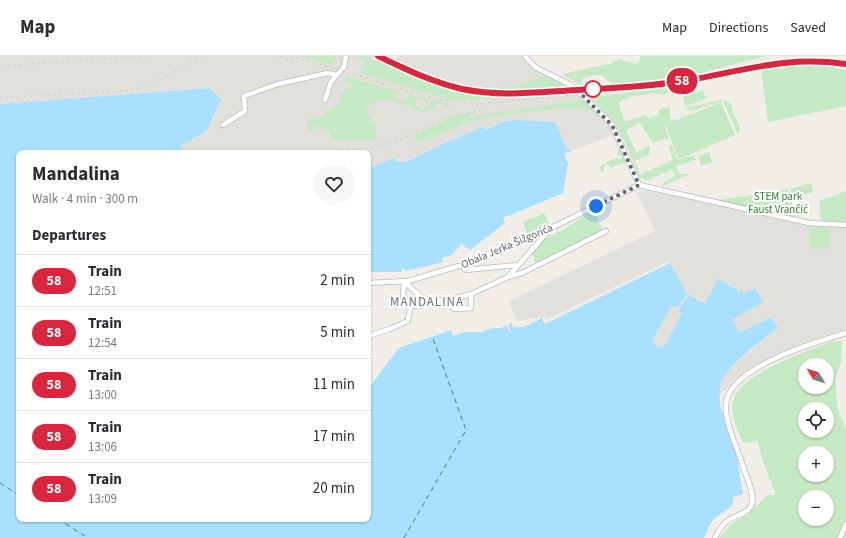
<!DOCTYPE html>
<html lang="en">
<head>
<meta charset="utf-8">
<style>
  body { margin:0; font-family:"Source Sans 3",sans-serif; background:#f7f7f7; color:#2b2b33; height:100vh; display:flex; flex-direction:column; font-size:15px; white-space:nowrap }
  * { box-sizing:border-box; margin:0 }
  p { font-size:13px; color:#7c7c81 }
  .icon { flex:none; width:22px; height:22px; fill:none; stroke:currentColor; stroke-width:2; stroke-linecap:round; stroke-linejoin:round }
  .map { position:relative; flex:1; overflow:hidden }
  .side { position:absolute; left:16px; top:94px; width:355px; height:372px; display:flex; flex-direction:column; background:#fff; border-radius:8px; box-shadow:0 1px 3px #0004 }
  .side>* { flex:none }
  .badge { padding:0 8px; border-radius:13px; font-size:14px; line-height:26px }
  .needle { width:26px; rotate:308deg }
  .controls { position:absolute; left:798px; top:302px; display:grid; gap:8px }
  .controls a { display:grid; place-items:center; width:36px; height:36px; border-radius:50%; background:#fff; box-shadow:0 1px 3px #0004; font-size:20px }
  .you { position:absolute; width:20px; height:20px; margin:-10px; border:3px solid #fff; border-radius:50%; background:#1a73e8; box-shadow:0 0 0 6px #1a73e833 }
  .map>.badge { position:absolute; translate:-50% -50%; box-shadow:0 0 0 2px #fff }
  h2 { padding:0 16px; font-size:15px; line-height:36px }
  .round { display:grid; place-items:center; flex:none; width:42px; height:42px; border-radius:21px; background:#f7f7f7 }
  .headline { display:flex; align-items:center; justify-content:space-between; height:68px; padding:0 16px }
  h1 { font-size:19px; font-weight:700; line-height:30px }
  ul { padding:0; list-style:none }
  li { display:flex; align-items:center; gap:12px; height:52px; padding:0 16px; border-top:1px solid #e1e1e2 }
  li div { flex:1 }
  li b { display:block; font-size:15px }
  li em { font-style:normal }
  li .badge { min-width:44px; font-weight:700; text-align:center }
  header { display:flex; align-items:center; gap:24px; box-sizing:border-box; height:56px; padding:0 20px; background:#fff; border-bottom:1px solid #e1e1e2 }
  header strong { font-size:19px }
  nav { display:flex; gap:22px; margin-inline-start:auto; font-size:14px }
  .map>svg:first-child { display:block }
  .industrial { fill:#e2e0db }
  .green { fill:#c5e9c3; fill-rule:evenodd }
  .water { fill:#a9dfff }
  .lines { fill:none; stroke-linecap:round; stroke-linejoin:round }
  .ferry { stroke:#3d7bad; stroke-width:1; stroke-dasharray:5 4; stroke-linecap:butt }
  .minor-casing { stroke:#b7babe; stroke-width:6 }
  .minor { stroke:#fff; stroke-width:4.5 }
  .rail { stroke:#b5b6b7; stroke-width:1; stroke-dasharray:1 5; stroke-linecap:butt }
  .line-casing { stroke:#fff; stroke-width:9 }
  .line { stroke:#d7263d; stroke-width:6 }
  .walk { stroke:#5e6368; stroke-width:4; stroke-dasharray:0 7.2 }
  .stop-dot { fill:#fff; stroke:#d7263d; stroke-width:2 }
  .labels { text-anchor:middle; dominant-baseline:central; stroke-width:4; stroke-linejoin:round; paint-order:stroke }
  .park-label { font-size:11px; fill:#328331; stroke:#fff }
  .street-label { font-size:11px; fill:#5e6368; stroke:#fff }
  .quarter-label { font-size:13px; letter-spacing:1px; fill:#6f757a; stroke:#fff }
</style>
</head>
<body>
<header>
<strong>Map</strong>
<nav><a>Map</a><a>Directions</a><a>Saved</a></nav>
</header>
<div class="map">
<svg width="846" height="482" viewBox="0 0 846 482">
  <rect width="100%" height="100%" fill="#f1eee7"/>
  <g class="industrial">
    <polygon points="0,0 390,0 396,3 399,0 522,0 531,11 571,32 600,58 611,70 615,78 571,95 569,92 563,95 562,94 566,92 539,65 511,64 484,74 483,71 447,86 406,107 394,102 368,112 368,97 180,97 182,93 181,88 184,86 185,88 213,64 220,46 209,32 0,48"/>
    <polygon points="652,133 808,169 810,193 829,170 846,171 846,274 776,299 719,338 721,331 719,330 723,327 721,326 725,318 740,303 778,272 771,261 741,278 738,275 733,263 751,235 746,236 740,246 739,245 744,236 736,243 705,248 687,243 679,255 683,257 664,292 659,292 653,289 651,285 671,250 679,249 685,237 669,205 546,264 544,261 517,265 509,245 655,175 637,137"/>
  </g>
  <g class="green">
    <polygon points="300,0 342,0 336,2 332,9"/>
    <path d="M352 0H368L371 4C390 7 405 16 423 24 454 36 492 43 526 39L510 42 456 44 431 39 361 17 365 8 364 4Z"/>
    <polygon points="640,0 766,0 686,21 614,29 601,19 593,19 582,23 580,29 562,18 609,8 620,3 636,8 640,4"/>
    <polygon points="797,6 824,9 846,14 846,50 768,66 761,11"/>
    <path d="M548 19 569 31C555 34 498 38 486 33L513 31Z"/>
    <path d="M347 21 400 36 402 38 396 37 394 39 395 42 401 46 408 43V39L449 48 447 52 443 48 435 47 434 51 426 56 417 54 409 48C399 49 400 47 391 44 382 40 372 48 365 53L376 72 375 81 377 84 333 85 330 74 323 75 320 69 313 73 310 78 306 64 315 63 341 48C339 36 343 35 352 29L351 26 341 25ZM415 43H416L431 46 428 51 422 53 415 49Z"/>
    <polygon points="678,31 680,32 663,39 654,37 630,41 618,47 625,66 645,59 649,63 658,59 658,54 670,51 670,63 676,64 664,69 669,82 653,87 640,67 626,74 636,97 650,90 649,99 635,105 640,119 673,104 668,90 672,89 678,104 694,99 696,104 676,110 680,118 690,118 663,130 662,128 675,120 672,113 646,125 639,121 627,91 615,67 590,41"/>
    <polygon points="703,34 706,43 686,50 682,41"/>
    <polygon points="585,44 600,58 599,60 587,52 586,54 565,51 482,62 468,66 415,90 458,66 481,59"/>
    <polygon points="720,44 729,45 740,72 738,79 723,45 691,55 685,52"/>
    <polygon points="721,46 735,79 679,103 665,69"/>
    <polygon points="472,56 475,58 418,86 413,80 452,61"/>
    <polygon points="620,89 627,106 611,112 608,108 603,111 604,115 600,116 601,109 616,102 622,103 621,100 617,98"/>
    <polygon points="709,96 712,106 701,110 698,100"/>
    <polygon points="811,127 814,136 793,142 790,133"/>
    <polygon points="788,133 796,163 717,144 755,139"/>
    <polygon points="846,135 846,167 821,165 819,145"/>
    <polygon points="594,154 603,175 536,208 532,197 545,182 561,175"/>
    <polygon points="544,157 550,170 528,180 523,166"/>
    <polygon points="808,169 829,170 830,192 810,193"/>
    <path d="M833 285H842L841 307 835 324 838 354 846 373V482H719L732 467 746 459 768 439H776L763 406 758 385 743 387C738 374 729 359 733 345 740 317 808 295 833 285ZM805 309H827V331H805ZM805 353H827V375H805ZM805 397H827V419H805ZM805 441H827V463H805Z"/>
  </g>
  <g class="water">
    <path d="M209 32 221 44 207 74 185 88 183 87 181 88 182 93 180 97H19V463H368V333L399 292 451 274 453 280 465 276H482L492 272H502L506 269 510 277 511 276 508 269 511 267 515 275 514 271H524L542 262 545 268 670 207 687 238 678 251 671 250 652 285C658 293 655 289 664 291L682 257 678 255 689 239 705 248 718 223 739 235 736 243 741 234 744 236 740 246 746 235H751L755 232 763 246 733 263 740 277 771 261 778 272C761 285 728 309 721 326L723 327 719 329 721 331C716 352 725 359 731 378 737 394 740 420 743 438L733 441C735 454 720 456 713 464 709 469 707 477 704 482H0V48Z"/>
    <polygon points="516,64 555,66 566,92 562,95 569,92 571,95 564,98 568,107 563,137 503,162 505,167 470,194 461,188 452,199 442,202 443,206 406,215 402,211 402,216 368,216 368,112 394,102 398,105 406,106 447,86 483,71 485,74 505,65"/>
  </g>
  <g class="lines">
    <g class="ferry">
      <polyline points="0,427 19,439"/>
      <polyline points="58,463 88,482"/>
      <polyline points="404,482 466,374 432,280"/>
    </g>
    <g class="minor-casing">
      <g id="minor">
        <polyline points="525,0 535,11 571,29 608,64 612,69 639,129"/>
        <polyline points="325,44 331,26 344,11 346,0"/>
        <polyline points="223,69 245,55 244,40 278,28 328,17 336,19"/>
        <polyline points="639,129 809,167 846,169"/>
        <polyline points="462,209 465,214 518,209"/>
        <polyline points="508,221 522,217 606,175"/>
        <polyline points="408,225 408,229 425,245"/>
        <polyline points="368,227 408,225 462,209 551,172 639,129"/>
        <polyline points="449,244 454,253 471,252 471,238 508,221 550,173"/>
        <polyline points="410,251 422,248 425,245 449,244 471,238"/>
        <polyline points="368,280 390,273 408,265 410,251 403,241 404,225"/>
        <path d="M715 482C718 476 722 469 727 465 735 459 748 458 752 448 755 438 746 420 743 410 738 393 724 366 726 348 729 311 816 286 846 277"/>
        <polyline points="840,482 846,468"/>
      </g>
    </g>
    <use href="#minor" class="minor"/>
    <g class="rail">
      <polyline points="274,0 297,5"/>
      <polyline points="291,0 439,44 477,48 684,28 754,10 784,4 811,4 846,11"/>
      <path d="M378 0C402 11 426 23 452 30 492 41 533 37 574 34"/>
      <polyline points="2,10 147,0"/>
      <polyline points="0,42 136,34 149,30 202,0"/>
      <polyline points="294,97 371,92 394,86 447,62 487,53"/>
    </g>
  </g>
  <g class="lines">
    <g class="line-casing">
      <path id="line" d="M378 0C405 13 432 26 462 33 500 41 539 36 577 34 616 32 656 30 695 23 750 13 788 0 846 8"/>
    </g>
    <use href="#line" class="line"/>
    <polyline class="walk" points="593,33 582,39 612,69 639,129 596,150"/>
  </g>
  <circle class="stop-dot" cx="593" cy="33" r="8"/>
  <g class="labels">
    <g class="park-label">
      <text x="778" y="140">STEM park<tspan x="778" dy="13">Faust Vrančić</tspan></text>
    </g>
    <g class="street-label">
      <text transform="translate(507 190) rotate(-23)">Obala Jerka Šižgorića</text>
    </g>
    <g class="quarter-label">
      <text x="427" y="246">MANDALINA</text>
    </g>
  </g>
</svg>
<div class="controls">
<a><svg class="needle" viewBox="-14 -14 28 28"><path d="M0-13l5 13h-10z" fill="#e53935"/><path d="M0 13l5-13h-10z" fill="#7c7c81"/></svg></a>
<a><svg class="icon" aria-label="locate" viewBox="0 0 24 24"><circle cx="12" cy="12" r="6"/><path d="M12 2v4M12 18v4M2 12h4M18 12h4"/></svg></a>
<a>+</a>
<a>−</a>
</div>
<div class="you" style="left:596px;top:150px"></div>
<b class="badge" style="left:682px;top:25px;background:#d7263d;color:#fff">58</b>
<section class="side">
<div class="headline"><div><h1>Mandalina</h1><p>Walk · 4 min · 300 m</p></div><a class="round"><svg class="icon" aria-label="heart" viewBox="0 0 24 24"><path d="M12 20l-8-8c-3-5 5-10 8-4 3-6 11-1 8 4z"/></svg></a></div>
<h2>Departures</h2>
<ul>
<li><span class="badge" style="background:#d7263d;color:#fff">58</span><div><b>Train</b><p>12:51</p></div><em>2 min</em></li>
<li><span class="badge" style="background:#d7263d;color:#fff">58</span><div><b>Train</b><p>12:54</p></div><em>5 min</em></li>
<li><span class="badge" style="background:#d7263d;color:#fff">58</span><div><b>Train</b><p>13:00</p></div><em>11 min</em></li>
<li><span class="badge" style="background:#d7263d;color:#fff">58</span><div><b>Train</b><p>13:06</p></div><em>17 min</em></li>
<li><span class="badge" style="background:#d7263d;color:#fff">58</span><div><b>Train</b><p>13:09</p></div><em>20 min</em></li>
</ul>
</section>
</div>
</body>
</html>
